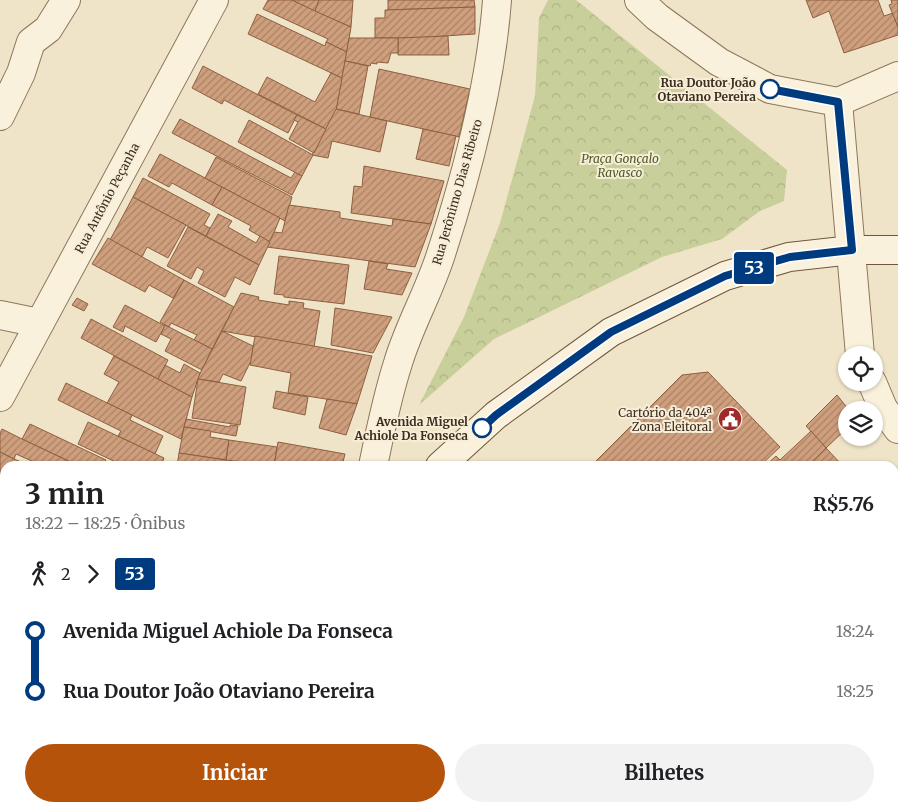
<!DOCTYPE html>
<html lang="pt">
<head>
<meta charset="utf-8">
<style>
  body { margin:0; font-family:Merriweather,serif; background:#f2f2f2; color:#202124; height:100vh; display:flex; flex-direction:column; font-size:19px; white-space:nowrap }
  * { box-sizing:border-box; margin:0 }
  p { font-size:16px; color:#757577 }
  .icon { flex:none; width:28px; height:28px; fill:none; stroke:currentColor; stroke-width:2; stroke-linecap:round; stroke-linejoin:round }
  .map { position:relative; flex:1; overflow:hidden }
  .drawer { position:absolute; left:0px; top:461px; width:899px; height:351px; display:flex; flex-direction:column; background:#fff; border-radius:15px 15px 0 0; box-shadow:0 1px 4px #0004 }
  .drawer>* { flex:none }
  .badge { padding:0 10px; border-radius:4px; font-size:18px; line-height:32px }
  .fabs { position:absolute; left:838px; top:346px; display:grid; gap:10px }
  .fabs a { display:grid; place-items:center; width:45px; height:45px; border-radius:50%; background:#fff; box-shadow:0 1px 4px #0004; font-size:25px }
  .map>.badge { position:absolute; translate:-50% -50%; box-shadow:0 0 0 2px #fff }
  .legs { display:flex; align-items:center; gap:8px; height:55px; padding:0 25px; font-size:16px }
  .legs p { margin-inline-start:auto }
  .head { display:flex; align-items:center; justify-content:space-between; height:85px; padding:0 25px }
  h1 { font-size:28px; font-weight:700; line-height:38px }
  .cta { display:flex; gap:10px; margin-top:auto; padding:10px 25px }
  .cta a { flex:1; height:58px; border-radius:30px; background:#b45309; color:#fff; font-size:20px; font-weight:700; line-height:58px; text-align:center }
  .cta a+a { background:#f2f2f2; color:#202124 }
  ul { padding:0 25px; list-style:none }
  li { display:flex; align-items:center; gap:18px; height:60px; font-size:19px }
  li i { display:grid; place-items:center; width:8px; height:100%; margin:0 6px; background:currentColor }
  li i::after { content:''; width:12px; height:12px; margin:-6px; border:4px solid; border-radius:50%; background:#fff }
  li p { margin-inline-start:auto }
  li:first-child i { background:linear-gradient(#0000 50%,currentColor 0) }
  li:last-child i { background:linear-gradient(currentColor 50%,#0000 0) }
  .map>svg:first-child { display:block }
  .park { fill:url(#park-crowns) }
  .building { fill:url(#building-hatch); stroke:#8d5f41 }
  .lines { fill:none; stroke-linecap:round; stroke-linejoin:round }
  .street-casing { stroke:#8d765c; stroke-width:30 }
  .secondary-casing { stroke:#6f573f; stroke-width:30 }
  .street { stroke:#faf1dc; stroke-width:28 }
  .secondary { stroke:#faf1dc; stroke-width:28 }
  .line-1-casing { stroke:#fff; stroke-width:11 }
  .line-1 { stroke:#003b80; stroke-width:8 }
  .stop-1-dot { fill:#fff; stroke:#003b80; stroke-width:2.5 }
  .labels { text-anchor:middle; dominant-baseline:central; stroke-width:4; stroke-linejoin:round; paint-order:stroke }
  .stop-label { font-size:12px; font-weight:bold; fill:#3d2e20; stroke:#f7eed8; text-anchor:end }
  .park-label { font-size:12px; font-style:italic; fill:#4d5a26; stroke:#f7eed8 }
  .street-label { font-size:12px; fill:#3d2e20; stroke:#f7eed8 }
  .poi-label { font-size:12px; fill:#3d2e20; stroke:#f7eed8; text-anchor:end }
</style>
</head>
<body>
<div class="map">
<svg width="898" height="812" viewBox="0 0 898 812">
  <defs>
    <pattern id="park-crowns" width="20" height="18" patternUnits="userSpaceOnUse" patternTransform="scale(1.25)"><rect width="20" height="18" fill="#c9cf9b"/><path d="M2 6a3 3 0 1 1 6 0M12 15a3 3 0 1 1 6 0" fill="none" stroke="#aeb285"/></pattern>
    <pattern id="building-hatch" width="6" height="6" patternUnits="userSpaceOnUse" patternTransform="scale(1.25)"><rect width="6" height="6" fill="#cf9f7d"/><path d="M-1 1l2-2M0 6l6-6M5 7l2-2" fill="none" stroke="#a98266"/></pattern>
  </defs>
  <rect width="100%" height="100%" fill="#f0e4c8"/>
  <polygon class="park" points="548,0 576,0 787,170 784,201 760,211 722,239 662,257 494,339 419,405 464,317 500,223 535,96 539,18"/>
  <g class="building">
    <polygon points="268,0 292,0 351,27 347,52 326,42 328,39 263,9"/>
    <polygon points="292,0 319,0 315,11"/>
    <polygon points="319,0 353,0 351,27 315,11"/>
    <polygon points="388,0 474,0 475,7 388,10"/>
    <polygon points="806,0 878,0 884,16 893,13 898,27 898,35 844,53 829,11 813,18"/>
    <polygon points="891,0 898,0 898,27 889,5 892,4"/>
    <polygon points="475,7 475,34 414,38 375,38 375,18 385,18 385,10"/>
    <polygon points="257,14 325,46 326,42 347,52 342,78 248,34"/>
    <polygon points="448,36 449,55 398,55 398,38"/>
    <polygon points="349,38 398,38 398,53 391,53 388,63 377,62 377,64 371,63 370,66 345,61"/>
    <polygon points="345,61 368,66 359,114 336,109"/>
    <polygon points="203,66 297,115 288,133 224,100 222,104 192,88"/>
    <polygon points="379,69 470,89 459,137 370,117"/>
    <polygon points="331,73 342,78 336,111 326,129 258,94 267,77 315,102"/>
    <polygon points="336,109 387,121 380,152 332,141 328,158 312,155"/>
    <polygon points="297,115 326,129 314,153 289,139 298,122 294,120"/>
    <polygon points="180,119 291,178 295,172 302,176 292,195 172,133"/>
    <polygon points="249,120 313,155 302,176 238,142"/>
    <polygon points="423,129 456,136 449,166 416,159"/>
    <polygon points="160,154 222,187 212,205 172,183 169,187 148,176"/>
    <polygon points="216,157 292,197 285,221 205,178"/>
    <polygon points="364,166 444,181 431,224 351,213 354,186 362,187"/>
    <polygon points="143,178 210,214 204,225 210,228 206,236 133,197"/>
    <polygon points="222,187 280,218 270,242 249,230 251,226 212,205"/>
    <polygon points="133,197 186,225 168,258 147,247 142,257 110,240"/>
    <polygon points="289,205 340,212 340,218 392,226 393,219 431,224 415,267 267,247 274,232 282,233"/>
    <polygon points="218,214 232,221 228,227 256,243 260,236 270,242 259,265 206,236"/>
    <polygon points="188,227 259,265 250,285 235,277 225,297 198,283 204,271 197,267 191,279 167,266"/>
    <polygon points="108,238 184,280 173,298 149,285 145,292 92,264"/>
    <polygon points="279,256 349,265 344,304 284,297 284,295 274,294"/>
    <polygon points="369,261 388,264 386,269 412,273 402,295 364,289"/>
    <polygon points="184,280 234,307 212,349 194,340 197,335 171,323 169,327 160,322"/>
    <polygon points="241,293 259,297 258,300 289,305 289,301 304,303 303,308 320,311 314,347 222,331"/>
    <polygon points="77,298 88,304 84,311 72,305"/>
    <polygon points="125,305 165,326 156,342 125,326 123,332 113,327"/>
    <polygon points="335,308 392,317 373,353 331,345"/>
    <polygon points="91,319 168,360 158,379 81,338"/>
    <polygon points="165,325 212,349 202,370 165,351 171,339 161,334"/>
    <polygon points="222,331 253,346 252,359 241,381 223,374 219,382 197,379"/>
    <polygon points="255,336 372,356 357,404 288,393 291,373 250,365"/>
    <polygon points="114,356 192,397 181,439 107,403 119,382 104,374"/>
    <polygon points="184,364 200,373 192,397 158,379 165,365 180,373"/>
    <polygon points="708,372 780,447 760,466 591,466 682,375"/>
    <polygon points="198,379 246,387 240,425 192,418"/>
    <polygon points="66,383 132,415 130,420 163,436 155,454 118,436 121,431 58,400"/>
    <polygon points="276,391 308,397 305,415 273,408"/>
    <polygon points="837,395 849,410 846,410 846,429 826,448 806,426"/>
    <polygon points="327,399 357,404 346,435 319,428"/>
    <polygon points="186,419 230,427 230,425 238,426 236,436 184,427"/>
    <polygon points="88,422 164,458 161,466 124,466 78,444"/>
    <polygon points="30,424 106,460 103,466 79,466 22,439"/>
    <polygon points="184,427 211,431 210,437 229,440 226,460 179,453"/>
    <polygon points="2,429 22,439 79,466 43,466 16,454 14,459 0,452 0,433"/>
    <polygon points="811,431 826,448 808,466 765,466 776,456 780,460"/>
    <polygon points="229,440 277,447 274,466 226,460"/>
    <polygon points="278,442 345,454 342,466 274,466"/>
    <polygon points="826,448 842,465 808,466"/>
    <polygon points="0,452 14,459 30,466 5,466 5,478 0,476"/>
    <polygon points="179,453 226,460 225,465 237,466 177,466"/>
    <polygon points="241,462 264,465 240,466"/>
    <polygon points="0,495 5,497 5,515 0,513"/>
    <polygon points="0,513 5,515 5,552 0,551"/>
    <polygon points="894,547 898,552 898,570 894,574"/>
    <polygon points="2,573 5,574 5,645 0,643 0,583"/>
    <polygon points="894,666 898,671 898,801 894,805"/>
    <polygon points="414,808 433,808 432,812"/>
    <polygon points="443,808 474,808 472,812 455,812"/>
    <polygon points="474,808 506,808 504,812 472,812"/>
    <polygon points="508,808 537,808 536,812 519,812"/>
    <polygon points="569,808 590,808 589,812 567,812"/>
    <polygon points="601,808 609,808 621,812 599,812"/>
    <polygon points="632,808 665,808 663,812 630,812"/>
    <polygon points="677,808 696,808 694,812"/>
    <polygon points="717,808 723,808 728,809 727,812 715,812"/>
    <polygon points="729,808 745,808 749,809 748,812 727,812"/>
    <polygon points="817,808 891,808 886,812 821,812"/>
  </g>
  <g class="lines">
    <g class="street-casing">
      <g id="street">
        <polyline points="639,0 657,17 719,62 770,89 838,102"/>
        <polyline points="838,102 860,355"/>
        <polyline points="838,102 898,76"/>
        <polyline points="0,116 21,73 31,42 48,29 66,0"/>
        <polyline points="0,315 39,323"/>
        <polyline points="872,382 883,408 898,429"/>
        <polyline points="0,397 214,0"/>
        <path d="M373 466C380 432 387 397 398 363 409 326 429 292 441 254 467 174 491 84 497 0"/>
        <polyline points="894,615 898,612"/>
        <polyline points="0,694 5,696"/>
        <polyline points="0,732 5,719"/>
        <polyline points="261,808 272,812"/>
        <polyline points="95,812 95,808"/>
      </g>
    </g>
    <g class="secondary-casing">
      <g id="secondary">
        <polyline points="440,466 496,415 611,332 725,276 789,257 852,250 898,250"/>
        <polyline points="335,808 335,812"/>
      </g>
    </g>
    <use href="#street" class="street"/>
    <use href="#secondary" class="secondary"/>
  </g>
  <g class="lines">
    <g class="line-1-casing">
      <polyline id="line-1" points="482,428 496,415 611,332 725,276 790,257 852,250 838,102 770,89"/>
    </g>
    <use href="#line-1" class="line-1"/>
  </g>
  <defs>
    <g id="civic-disc" transform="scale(1.25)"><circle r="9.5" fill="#9e2a2b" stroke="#f7eed8"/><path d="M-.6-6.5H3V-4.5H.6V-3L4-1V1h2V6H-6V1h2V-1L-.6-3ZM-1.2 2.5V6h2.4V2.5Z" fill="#fff"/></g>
  </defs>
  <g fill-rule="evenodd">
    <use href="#civic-disc" x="730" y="419"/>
  </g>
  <g class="stop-1-dot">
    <circle cx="770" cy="89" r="9"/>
    <circle cx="482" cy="428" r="9"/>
  </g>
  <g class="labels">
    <g class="stop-label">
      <text x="756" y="82">Rua Doutor João<tspan x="756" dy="14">Otaviano Pereira</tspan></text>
      <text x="468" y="421">Avenida Miguel<tspan x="468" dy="14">Achiole Da Fonseca</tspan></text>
    </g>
    <g class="park-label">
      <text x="620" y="158">Praça Gonçalo<tspan x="620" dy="14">Ravasco</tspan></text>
    </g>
    <g class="street-label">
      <text transform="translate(457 192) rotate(-74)">Rua Jerônimo Dias Ribeiro</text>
      <text transform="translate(107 198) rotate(-62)">Rua Antônio Peçanha</text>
    </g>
    <g class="poi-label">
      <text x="712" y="412">Cartório da 404ª<tspan x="712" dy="14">Zona Eleitoral</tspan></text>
    </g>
  </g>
</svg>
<div class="fabs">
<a><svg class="icon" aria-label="locate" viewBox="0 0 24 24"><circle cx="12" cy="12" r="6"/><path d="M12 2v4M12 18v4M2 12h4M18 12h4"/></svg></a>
<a><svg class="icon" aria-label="layers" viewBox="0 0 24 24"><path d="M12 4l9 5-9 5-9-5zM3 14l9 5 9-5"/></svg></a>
</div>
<b class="badge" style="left:754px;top:268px;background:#003b80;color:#fff">53</b>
<section class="drawer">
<div class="head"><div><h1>3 min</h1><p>18:22 – 18:25 · Ônibus</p></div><b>R$5.76</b></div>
<div class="legs"><svg class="icon" aria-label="walk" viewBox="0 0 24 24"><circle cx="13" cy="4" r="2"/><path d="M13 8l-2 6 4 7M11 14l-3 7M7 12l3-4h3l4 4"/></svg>2<svg class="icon" aria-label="forward" viewBox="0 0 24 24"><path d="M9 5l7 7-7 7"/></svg><b class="badge" style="background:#003b80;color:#fff">53</b></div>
<ul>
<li><i style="color:#003b80"></i><b>Avenida Miguel Achiole Da Fonseca</b><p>18:24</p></li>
<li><i style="color:#003b80"></i><b>Rua Doutor João Otaviano Pereira</b><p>18:25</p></li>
</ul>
<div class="cta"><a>Iniciar</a><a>Bilhetes</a></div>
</section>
</div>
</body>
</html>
